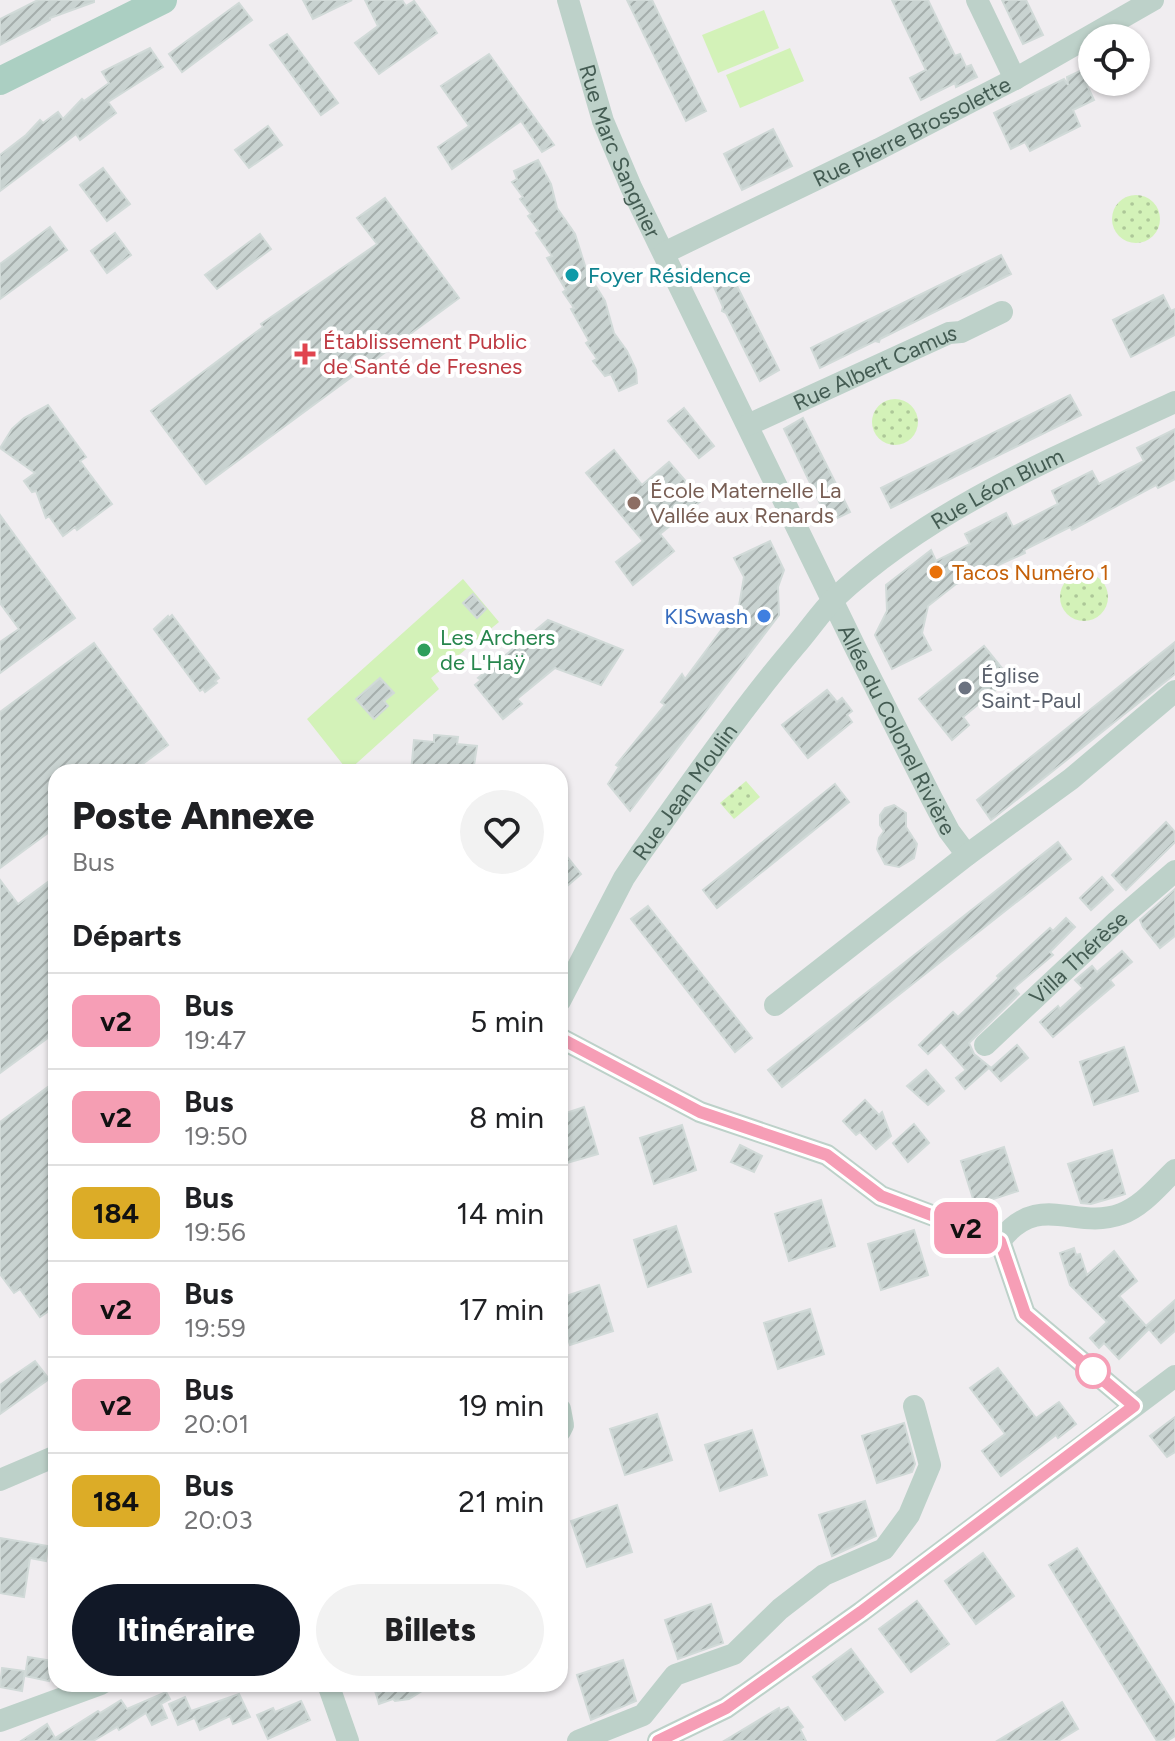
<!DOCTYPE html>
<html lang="fr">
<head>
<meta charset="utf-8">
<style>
  body { margin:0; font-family:Figtree,sans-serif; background:#f2f2f2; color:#202124; height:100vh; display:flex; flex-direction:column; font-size:30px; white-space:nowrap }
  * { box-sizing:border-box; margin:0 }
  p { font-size:26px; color:#757577 }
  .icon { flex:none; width:44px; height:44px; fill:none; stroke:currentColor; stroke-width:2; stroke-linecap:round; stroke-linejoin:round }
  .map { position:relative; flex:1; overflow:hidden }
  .panel { position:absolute; left:48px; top:764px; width:520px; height:928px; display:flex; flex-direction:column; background:#fff; border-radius:24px; box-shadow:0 2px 6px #0004 }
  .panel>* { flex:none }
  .badge { padding:0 16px; border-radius:12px; font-size:28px; line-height:52px }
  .controls { position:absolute; left:1078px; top:24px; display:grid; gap:16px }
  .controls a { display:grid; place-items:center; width:72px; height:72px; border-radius:50%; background:#fff; box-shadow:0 2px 6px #0004; font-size:40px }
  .map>.badge { position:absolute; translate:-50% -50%; box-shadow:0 0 0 4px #fff }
  h2 { padding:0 24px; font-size:30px; line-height:72px }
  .round { display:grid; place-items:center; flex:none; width:84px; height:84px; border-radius:42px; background:#f2f2f2 }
  .summary { display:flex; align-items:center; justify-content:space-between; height:136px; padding:0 24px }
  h1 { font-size:38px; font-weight:800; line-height:60px }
  .action { display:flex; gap:16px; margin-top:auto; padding:16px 24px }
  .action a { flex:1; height:92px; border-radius:48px; background:#111827; color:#fff; font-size:32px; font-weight:800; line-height:92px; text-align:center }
  .action a+a { background:#f2f2f2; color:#202124 }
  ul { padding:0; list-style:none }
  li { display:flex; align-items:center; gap:24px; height:96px; padding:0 24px; border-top:2px solid #e0e0e0 }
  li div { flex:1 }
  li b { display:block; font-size:30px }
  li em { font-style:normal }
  li .badge { min-width:88px; font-weight:700; text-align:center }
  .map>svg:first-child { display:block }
  .grass { fill:url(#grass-dots) }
  .pitch { fill:#d3f2b8 }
  .building { fill:url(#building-hatch); stroke:#d1dad8; stroke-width:2 }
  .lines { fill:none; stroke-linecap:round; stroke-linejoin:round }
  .minor { stroke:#bdd1c9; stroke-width:22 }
  .major { stroke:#abcfc2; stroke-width:28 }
  .line-casing { stroke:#fff; stroke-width:18 }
  .line { stroke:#f69eb6; stroke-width:12 }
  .culture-dot { fill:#0f9aa8; stroke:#fff; stroke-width:3 }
  .health-dot { fill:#e0444e; stroke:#fff; stroke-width:3 }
  .education-dot { fill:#8d6e63; stroke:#fff; stroke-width:3 }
  .food-dot { fill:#e8710a; stroke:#fff; stroke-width:3 }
  .shop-dot { fill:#3f7fe0; stroke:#fff; stroke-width:3 }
  .leisure-dot { fill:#2e9e5b; stroke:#fff; stroke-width:3 }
  .worship-dot { fill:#6b7280; stroke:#fff; stroke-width:3 }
  .stop-dot { fill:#fff; stroke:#f69eb6; stroke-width:4 }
  .labels { text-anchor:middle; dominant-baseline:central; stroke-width:8; stroke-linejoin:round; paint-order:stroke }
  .street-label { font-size:22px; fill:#445c53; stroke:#fff }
  .culture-label { font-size:22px; fill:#0d838f; stroke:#fff; text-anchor:start }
  .health-label { font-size:22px; fill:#be3a42; stroke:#fff; text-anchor:start }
  .education-label { font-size:22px; fill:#785e54; stroke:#fff; text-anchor:start }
  .food-label { font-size:22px; fill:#c56008; stroke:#fff; text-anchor:start }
  .shop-label { font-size:22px; fill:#366cbe; stroke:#fff; text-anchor:end }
  .leisure-label { font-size:22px; fill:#27864d; stroke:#fff; text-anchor:start }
  .worship-label { font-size:22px; fill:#5b616d; stroke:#fff; text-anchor:start }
</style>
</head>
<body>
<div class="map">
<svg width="1175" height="1741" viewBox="0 0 1175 1741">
  <defs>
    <pattern id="grass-dots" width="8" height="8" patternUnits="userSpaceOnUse" patternTransform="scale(2)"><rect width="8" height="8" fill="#d3f2b8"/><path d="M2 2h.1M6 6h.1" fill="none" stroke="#adc798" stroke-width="1.8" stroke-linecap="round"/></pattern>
    <pattern id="building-hatch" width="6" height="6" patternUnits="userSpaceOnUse" patternTransform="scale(2)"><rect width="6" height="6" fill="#c9d3d1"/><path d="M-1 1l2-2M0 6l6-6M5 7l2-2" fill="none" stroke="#a5aeac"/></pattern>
  </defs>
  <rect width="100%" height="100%" fill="#f0edf0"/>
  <g class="grass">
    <circle cx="1136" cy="219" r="24"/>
    <circle cx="895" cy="422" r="23"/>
    <circle cx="1084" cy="597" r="24"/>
    <polygon points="746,781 760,797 734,819 720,803"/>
  </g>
  <g class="pitch">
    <polygon points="764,10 779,48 718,73 702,35"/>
    <polygon points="790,48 804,81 740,108 726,75"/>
    <polygon points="463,579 499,622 431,678 439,689 348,771 307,719"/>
  </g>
  <g class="building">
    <polygon points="38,0 94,0 94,2 50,18 50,20 0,45 0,19"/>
    <polygon points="303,0 352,0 313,19"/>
    <polygon points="365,0 402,0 406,6 414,1 437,33 379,74 355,43 378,26"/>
    <polygon points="627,0 652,0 706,111 686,121"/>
    <polygon points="892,0 928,0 955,56 960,54 966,67 971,65 977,77 956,87 955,83 921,100 910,78 926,70"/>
    <polygon points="1002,0 1026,0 1043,35 1023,44"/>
    <polygon points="239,3 252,20 182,72 169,54"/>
    <polygon points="287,34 338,103 321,115 270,45"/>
    <polygon points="150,48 163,67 108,102 116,113 80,140 76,134 0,191 0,155 26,135 40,120 43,123 58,112 63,119 82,99 84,101 109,83 102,72"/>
    <polygon points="489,54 554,145 542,152 521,121 452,169 438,147 469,126 441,86"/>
    <polygon points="1086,68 1093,82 1087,85 1094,100 1073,110 1080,126 1030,151 1025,142 1011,149 994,113 1064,79 1068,85 1067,77"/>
    <polygon points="268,126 282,145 249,168 235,150"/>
    <polygon points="773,129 792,166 742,190 724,154"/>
    <polygon points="538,160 551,184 557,208 575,234 587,272 605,301 614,333 627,351 636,370 637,383 619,391 611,374 605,376 593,361 597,359 586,343 589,341 571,309 574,308 563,292 566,290 547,258 552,256 536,233 539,231 528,216 531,214 520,199 523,197 512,182 517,179 514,171"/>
    <polygon points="103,168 130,204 107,221 80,185"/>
    <polygon points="385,198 459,298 206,484 151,411 263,327 261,324 377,244 357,218"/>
    <polygon points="50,227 67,250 0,299 0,264"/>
    <polygon points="115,233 131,255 107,273 91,251"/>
    <polygon points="260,234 271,249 217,289 205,275"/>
    <polygon points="1001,255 1011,274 880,339 879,342 875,341 820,368 811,348"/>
    <polygon points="733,278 779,370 760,381 726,313 722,311 723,307 714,287"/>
    <polygon points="1163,295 1171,311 1175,309 1175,335 1131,357 1113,320"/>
    <polygon points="1070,395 1081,415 891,508 881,488"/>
    <polygon points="48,405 86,457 80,461 112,504 77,530 75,527 63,536 49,516 46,518 36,491 32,492 24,481 35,473 0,448 12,429 24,418"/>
    <polygon points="684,408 714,446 699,458 668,421"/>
    <polygon points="803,418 850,512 829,522 784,429"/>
    <polygon points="1175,429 1175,479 1158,488 1156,485 1072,530 1070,527 1024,550 1025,553 956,584 928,606 922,633 931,650 892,669 875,635 887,611 886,585 931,550 936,561 970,544 965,534 1006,513 1013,527 1058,504 1052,491 1092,471 1099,484 1144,461 1137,448"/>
    <polygon points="614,450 642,485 669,462 702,500 660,534 674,551 633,585 616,562 643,541 586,473"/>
    <polygon points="0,515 75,618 0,673 0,642 19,629 0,603"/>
    <polygon points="770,541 784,570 778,587 779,615 630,811 608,784 619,767 616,765 665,705 661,702 682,674 685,679 739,606 744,577 734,558"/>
    <polygon points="473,594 486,609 477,618 463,603"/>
    <polygon points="172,615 219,678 215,681 217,683 205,692 203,689 200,691 154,629 168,616 169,618"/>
    <polygon points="548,620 623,650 601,685 555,668 517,699 522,704 503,719 475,685 481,680 478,678"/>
    <polygon points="1175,642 1175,674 991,820 977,800"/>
    <polygon points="94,643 168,745 132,772 56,772 56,827 0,868 0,712"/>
    <polygon points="984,646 1010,678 963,717 969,725 952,740 919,699"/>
    <polygon points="380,678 394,693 384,701 388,706 374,719 356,699"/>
    <polygon points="827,690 837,702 842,698 852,711 847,715 852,722 808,758 782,725"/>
    <polygon points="434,735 458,737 457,744 477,746 473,772 411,772 414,740 434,742"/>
    <polygon points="835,784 849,802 717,908 703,890"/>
    <polygon points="894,805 906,813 906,827 917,844 914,858 899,867 885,864 877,849 879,838 884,831 880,825 880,815 885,808"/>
    <polygon points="1166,822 1175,832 1175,842 1126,890 1112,875"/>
    <polygon points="1058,842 1071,859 782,1087 768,1070"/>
    <polygon points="560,848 581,874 560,892"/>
    <polygon points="56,876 56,1032 0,1073 0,880 18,904"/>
    <polygon points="1102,877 1113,890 1091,910 1080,898"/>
    <polygon points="1175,889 1175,936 1160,948 1143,927 1140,920"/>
    <polygon points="648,906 752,1038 735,1052 631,919"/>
    <polygon points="1066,918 1075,927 1050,952 1053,955 1014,988 1019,994 969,1043 974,1054 990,1067 965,1089 956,1078 966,1070 941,1042 928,1054 919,1045 953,1012 958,1017 999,978 997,976 1050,928 1053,931"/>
    <polygon points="1122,951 1132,962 1110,980 1114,985 1053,1037 1040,1022 1058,1006 1060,1009 1083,988 1075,980 1092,966 1097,972"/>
    <polygon points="1017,1045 1028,1058 1001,1081 990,1069"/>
    <polygon points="1124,1047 1138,1091 1094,1105 1080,1062"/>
    <polygon points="926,1070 944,1091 928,1105 907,1086"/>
    <polygon points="56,1081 56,1306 40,1317 20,1289 14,1293 0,1274 0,1122"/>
    <polygon points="865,1100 879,1115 882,1112 891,1136 876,1149 860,1132 856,1135 843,1121"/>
    <polygon points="584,1107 598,1154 560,1165 560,1115"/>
    <polygon points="914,1124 929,1143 908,1162 893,1143"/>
    <polygon points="682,1125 696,1170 654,1184 640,1138"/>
    <polygon points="740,1145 762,1156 754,1172 731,1162"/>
    <polygon points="1004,1147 1018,1191 975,1205 961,1161"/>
    <polygon points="1112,1150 1125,1194 1091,1204 1081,1203 1068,1164"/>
    <polygon points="821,1200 835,1246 789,1261 775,1214"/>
    <polygon points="676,1226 691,1272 648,1287 634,1240"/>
    <polygon points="914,1230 928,1275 881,1290 868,1244"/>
    <polygon points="1074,1248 1076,1255 1080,1254 1087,1275 1114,1251 1137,1281 1119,1296 1146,1326 1175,1300 1175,1331 1161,1343 1149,1329 1119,1359 1104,1343 1099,1348 1090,1338 1107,1322 1070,1285 1060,1253"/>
    <polygon points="599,1285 613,1331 570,1345 560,1312 560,1298"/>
    <polygon points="810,1309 824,1354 778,1369 764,1323"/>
    <polygon points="35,1361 49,1379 0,1414 0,1385"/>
    <polygon points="998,1368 1036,1418 1059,1402 1076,1424 1058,1438 1056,1435 1001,1476 982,1451 1005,1434 970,1388"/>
    <polygon points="657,1414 672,1460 625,1475 610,1429"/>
    <polygon points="1175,1417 1175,1452 1167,1457 1150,1436"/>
    <polygon points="904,1423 915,1464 912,1472 877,1483 862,1436"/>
    <polygon points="752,1430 767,1475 720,1491 705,1445"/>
    <polygon points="865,1501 876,1536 832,1556 819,1515"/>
    <polygon points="617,1505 632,1552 587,1567 571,1521"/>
    <polygon points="0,1538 48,1546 46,1561 30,1558 24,1597 0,1593"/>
    <polygon points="1077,1548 1175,1706 1175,1736 1167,1741 1157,1741 1049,1565"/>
    <polygon points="983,1553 1014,1596 976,1624 945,1581"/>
    <polygon points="917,1601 949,1644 911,1672 879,1629"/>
    <polygon points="711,1604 723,1643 678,1659 665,1620"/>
    <polygon points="851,1649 883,1692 845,1720 813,1677"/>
    <polygon points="28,1657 53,1661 49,1681 25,1676"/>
    <polygon points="623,1660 636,1701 591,1720 577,1675"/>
    <polygon points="2,1668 25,1671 22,1691 0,1687"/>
    <polygon points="373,1684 433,1684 409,1699 395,1701 393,1699 379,1704"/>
    <polygon points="166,1692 170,1699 161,1704 167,1718 152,1725 146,1713 119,1730 117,1727 93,1741 21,1741 47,1724 55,1738 98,1711 100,1713 121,1700 127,1709"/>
    <polygon points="239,1694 250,1717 233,1724 230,1716 200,1730 194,1716 194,1718 178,1725 169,1704 185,1697 191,1711"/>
    <polygon points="301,1701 310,1720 268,1739 257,1715 273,1708 275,1712"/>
    <polygon points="1062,1702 1078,1729 1058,1741 997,1741"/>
    <polygon points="788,1707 803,1727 800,1729 806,1741 724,1741 779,1708 780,1711"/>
  </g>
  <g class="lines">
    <g class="minor">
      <path id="s1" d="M568 0 603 121 631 187 856 649 931 797 949 831 967 855"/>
      <polyline points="977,0 1015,79"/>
      <path id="s2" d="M664 253 879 149 1015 79 1153 0"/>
      <path id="s3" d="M748 425 949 333 961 332 1002 312"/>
      <path id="s4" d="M560 1001 624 878 640 854C691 783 740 711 796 645 809 630 821 612 835 598 932 507 1056 457 1175 402"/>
      <polyline points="775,1005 967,855 1071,779 1175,691"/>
      <polyline points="560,1038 700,1112 827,1155 881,1196 1000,1241 1025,1314 1134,1406"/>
      <path id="s5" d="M985 1045 1117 921 1175 871"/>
      <path d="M1000 1241C1039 1190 1075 1231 1121 1214 1143 1206 1159 1185 1175 1170"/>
      <polyline points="560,1409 563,1425 560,1431"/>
      <polyline points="0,1480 56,1456"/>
      <polyline points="328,1684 348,1741"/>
      <polyline points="0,1721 101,1684"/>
      <polyline points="578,1741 643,1715 675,1675 734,1654 780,1609 824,1575 884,1549 909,1515 930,1465 914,1406"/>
      <polyline points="658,1741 726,1708 861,1612 1175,1376"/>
    </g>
    <polyline class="major" points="0,81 163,0"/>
  </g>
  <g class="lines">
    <g class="line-casing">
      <polyline id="line" points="560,1038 700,1112 827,1155 881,1196 1000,1241 1025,1314 1134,1406 861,1612 726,1708 658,1741"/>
    </g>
    <use href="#line" class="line"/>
  </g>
  <circle class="culture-dot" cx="572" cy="275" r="8"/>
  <path class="health-dot" d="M301 342h8v8h8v8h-8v8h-8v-8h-8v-8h8z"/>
  <circle class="education-dot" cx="634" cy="503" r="8"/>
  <circle class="food-dot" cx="936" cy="572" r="8"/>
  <circle class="shop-dot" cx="764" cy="616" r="8"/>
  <circle class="leisure-dot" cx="424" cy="650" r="8"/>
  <circle class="worship-dot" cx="965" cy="688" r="8"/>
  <circle class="stop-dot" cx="1093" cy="1371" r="16"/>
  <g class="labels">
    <g class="street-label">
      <text stroke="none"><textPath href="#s2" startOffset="276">Rue Pierre Brossolette</textPath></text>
      <text stroke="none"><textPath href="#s1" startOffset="160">Rue Marc Sangnier</textPath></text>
      <text stroke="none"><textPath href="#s3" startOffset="140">Rue Albert Camus</textPath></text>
      <text stroke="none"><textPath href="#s4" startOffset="686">Rue Léon Blum</textPath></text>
      <text stroke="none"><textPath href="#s1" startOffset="802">Allée du Colonel Rivière</textPath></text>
      <text stroke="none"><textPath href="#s4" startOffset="244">Rue Jean Moulin</textPath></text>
      <text stroke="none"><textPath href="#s5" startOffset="128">Villa Thérèse</textPath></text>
    </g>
    <g class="culture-label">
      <text x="588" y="275">Foyer Résidence</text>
    </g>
    <g class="health-label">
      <text x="323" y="341">Établissement Public<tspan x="323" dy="25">de Santé de Fresnes</tspan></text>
    </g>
    <g class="education-label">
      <text x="650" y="490">École Maternelle La<tspan x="650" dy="25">Vallée aux Renards</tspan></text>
    </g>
    <g class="food-label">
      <text x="952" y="572">Tacos Numéro 1</text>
    </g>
    <g class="shop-label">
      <text x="748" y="616">KISwash</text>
    </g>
    <g class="leisure-label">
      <text x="440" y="637">Les Archers<tspan x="440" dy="25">de L'Haÿ</tspan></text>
    </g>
    <g class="worship-label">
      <text x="981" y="675">Église<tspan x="981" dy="25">Saint-Paul</tspan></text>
    </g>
  </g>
</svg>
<div class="controls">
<a><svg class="icon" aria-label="locate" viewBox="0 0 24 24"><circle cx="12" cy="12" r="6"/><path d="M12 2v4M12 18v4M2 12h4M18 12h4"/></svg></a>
</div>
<b class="badge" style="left:966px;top:1228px;background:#f69eb6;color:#111">v2</b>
<section class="panel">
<div class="summary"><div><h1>Poste Annexe</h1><p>Bus</p></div><a class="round"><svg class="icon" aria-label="heart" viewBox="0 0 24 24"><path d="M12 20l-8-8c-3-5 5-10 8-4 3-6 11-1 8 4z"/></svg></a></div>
<h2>Départs</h2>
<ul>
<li><span class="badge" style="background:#f69eb6;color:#111">v2</span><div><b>Bus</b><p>19:47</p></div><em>5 min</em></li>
<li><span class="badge" style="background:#f59eb3;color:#111">v2</span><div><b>Bus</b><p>19:50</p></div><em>8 min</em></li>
<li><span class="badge" style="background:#dcac27;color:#111">184</span><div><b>Bus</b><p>19:56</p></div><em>14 min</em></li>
<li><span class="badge" style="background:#f69eb6;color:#111">v2</span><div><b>Bus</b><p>19:59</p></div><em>17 min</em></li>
<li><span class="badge" style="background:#f59eb3;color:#111">v2</span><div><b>Bus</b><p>20:01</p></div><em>19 min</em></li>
<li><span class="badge" style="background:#dcac27;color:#111">184</span><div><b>Bus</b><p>20:03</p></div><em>21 min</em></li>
</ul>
<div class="action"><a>Itinéraire</a><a>Billets</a></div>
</section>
</div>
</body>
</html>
